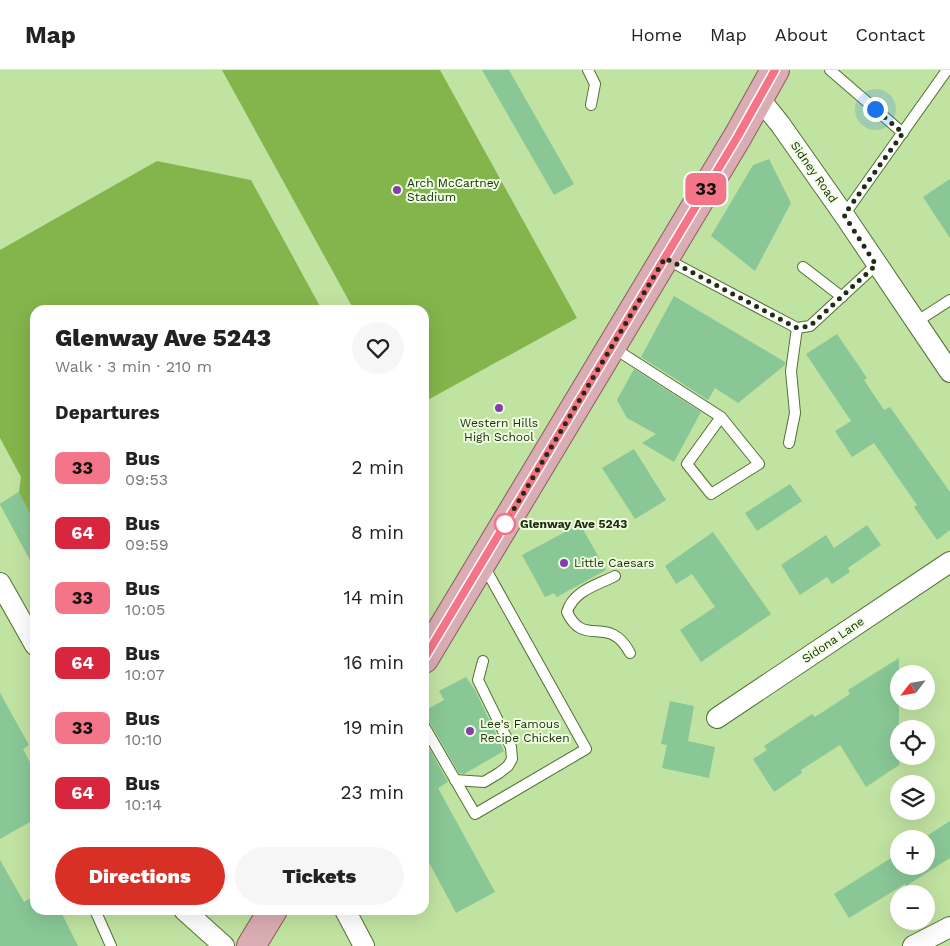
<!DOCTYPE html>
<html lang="en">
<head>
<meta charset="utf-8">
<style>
  body { margin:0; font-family:"Work Sans",sans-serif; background:#f6f6f6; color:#222; height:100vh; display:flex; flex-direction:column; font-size:19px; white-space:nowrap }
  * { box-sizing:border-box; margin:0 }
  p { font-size:16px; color:#767676 }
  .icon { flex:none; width:28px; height:28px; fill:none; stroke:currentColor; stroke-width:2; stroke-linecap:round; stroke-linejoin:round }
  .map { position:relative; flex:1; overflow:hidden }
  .sheet { position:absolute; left:30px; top:235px; width:399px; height:610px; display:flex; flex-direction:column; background:#fff; border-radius:15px; box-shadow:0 5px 20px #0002 }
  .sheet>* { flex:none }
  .badge { padding:0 10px; border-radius:8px; font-size:18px; line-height:32px }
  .needle { width:32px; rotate:239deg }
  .controls { position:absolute; left:890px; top:595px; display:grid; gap:10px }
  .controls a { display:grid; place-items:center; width:45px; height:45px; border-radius:50%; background:#fff; box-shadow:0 5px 20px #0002; font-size:25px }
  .you { position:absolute; width:25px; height:25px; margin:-12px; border:4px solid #fff; border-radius:50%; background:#1a73e8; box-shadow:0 0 0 8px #1a73e833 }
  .map>.badge { position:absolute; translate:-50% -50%; box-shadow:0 0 0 2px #fff }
  h2 { padding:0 25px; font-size:19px; line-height:45px }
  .round { display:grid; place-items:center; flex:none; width:52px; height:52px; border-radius:26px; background:#f6f6f6 }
  .headline { display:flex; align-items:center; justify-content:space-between; height:85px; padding:0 25px }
  h1 { font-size:24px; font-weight:800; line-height:38px }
  .cta { display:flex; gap:10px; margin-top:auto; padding:10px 25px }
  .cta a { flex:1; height:58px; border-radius:30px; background:#d93025; color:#fff; font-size:20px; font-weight:800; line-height:58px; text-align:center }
  .cta a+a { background:#f6f6f6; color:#222 }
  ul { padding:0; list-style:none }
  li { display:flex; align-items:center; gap:15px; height:65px; padding:0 25px }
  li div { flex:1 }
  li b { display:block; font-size:19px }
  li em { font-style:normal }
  li .badge { min-width:55px; font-weight:700; text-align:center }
  header { display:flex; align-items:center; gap:30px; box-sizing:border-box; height:70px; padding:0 25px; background:#fff; border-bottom:1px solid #e0e0e0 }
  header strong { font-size:24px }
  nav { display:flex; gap:28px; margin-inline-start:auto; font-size:18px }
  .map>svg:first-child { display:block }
  .green { fill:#84b54c }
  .building { fill:#89c796 }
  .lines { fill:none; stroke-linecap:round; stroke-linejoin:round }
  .service-casing { stroke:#537134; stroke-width:12 }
  .minor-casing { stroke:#537134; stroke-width:22 }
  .primary-casing { stroke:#895d5b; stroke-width:30 }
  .service { stroke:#fff; stroke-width:10 }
  .minor { stroke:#fff; stroke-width:20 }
  .primary { stroke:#daadb4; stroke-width:28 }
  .line-casing { stroke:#fff; stroke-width:11 }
  .line { stroke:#f57588; stroke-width:8 }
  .walk { stroke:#202d13; stroke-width:5; stroke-dasharray:0 9 }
  .poi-dot { fill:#843caf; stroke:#ecfedd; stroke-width:2 }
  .stop-dot { fill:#fff; stroke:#f57588; stroke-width:2.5 }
  .labels { text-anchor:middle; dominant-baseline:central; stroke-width:4; stroke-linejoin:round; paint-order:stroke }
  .street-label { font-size:12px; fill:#202d13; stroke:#ecfedd }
  .poi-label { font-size:12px; fill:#202d13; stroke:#ecfedd; text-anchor:start }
  .stop-label { font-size:12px; font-weight:bold; fill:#202d13; stroke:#ecfedd; text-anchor:start }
</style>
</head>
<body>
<header>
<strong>Map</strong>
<nav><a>Home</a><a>Map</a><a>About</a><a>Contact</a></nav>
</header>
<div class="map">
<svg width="950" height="876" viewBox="0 0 950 876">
  <rect width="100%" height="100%" fill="#c1e3a1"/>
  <g class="green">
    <polygon points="222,0 440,0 577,248 424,332 424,240 354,240"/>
    <polygon points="157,91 251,110 322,240 35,240 35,499 0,434 19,422 21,407 0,368 0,180"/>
  </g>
  <g class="building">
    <polygon points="482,0 509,0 574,114 554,125"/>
    <polygon points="769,89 791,133 755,201 711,166 753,95"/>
    <polygon points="950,109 950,168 923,127"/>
    <polygon points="674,226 785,292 785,295 738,333 715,318 708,330 641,287"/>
    <polygon points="837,264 867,308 864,310 884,340 890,337 950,422 950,460 937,470 914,437 917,435 874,373 852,387 835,361 851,351 806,284"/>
    <polygon points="634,299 701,342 674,392 642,373 656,364 627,348 617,330"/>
    <polygon points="634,379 666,430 635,449 602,398"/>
    <polygon points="790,414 802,431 757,461 745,443"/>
    <polygon points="19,422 35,453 35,499 0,434"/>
    <polygon points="580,454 606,500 557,527 554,523 545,527 522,485"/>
    <polygon points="867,455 881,475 848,498 850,502 832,514 827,507 800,525 781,495 826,465 834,478"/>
    <polygon points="713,462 771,544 701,592 680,560 715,537 692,504 676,514 665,496"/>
    <polygon points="899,588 899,695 866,717 840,675 801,700 802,703 774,722 753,689 767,680 764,676 812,644 815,647 850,624 848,620"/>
    <polygon points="466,607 475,620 504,681 464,704 459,703 430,653 424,649 424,641 444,630 439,621"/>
    <polygon points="0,623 29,675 23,679 35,702 35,749 0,769"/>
    <polygon points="670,631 694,636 688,671 715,677 709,708 662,698 667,675 661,674"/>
    <polygon points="424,669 448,712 438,718 495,822 456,843 424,783"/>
    <polygon points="950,751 950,788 906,816 905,814 849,848 834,824 899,783 899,796 926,796 926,769 922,769"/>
    <polygon points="0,790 24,832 35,825 35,840 60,840 78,876 0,876"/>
  </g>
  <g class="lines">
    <g class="service-casing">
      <g id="service">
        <polyline points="588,0 595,14 591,35"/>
        <polyline points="830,0 903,63"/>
        <polyline points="844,145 947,0"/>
        <polyline points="666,189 797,258 810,256 876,195"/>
        <polyline points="803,197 842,227"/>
        <polyline points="916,252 950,230"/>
        <polyline points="612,277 721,347 759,394 711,424 687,394 721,347"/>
        <polyline points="789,373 795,343 791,301 797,258"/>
        <path d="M615 506C597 515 573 521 567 542 584 579 609 543 630 583"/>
        <polyline points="424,656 475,744 586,679 484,496"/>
        <polyline points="455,710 484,712 499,703 508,696 512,689 511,677 478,610 483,591"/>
        <polyline points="95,840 111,876"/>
      </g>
    </g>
    <g class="minor-casing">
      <g id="minor">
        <polyline points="759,28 780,54 844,145 950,302"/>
        <polyline points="0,513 35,575"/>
        <polyline points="717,648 950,492"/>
        <polyline points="184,840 224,876"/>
        <polyline points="345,840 364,876"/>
        <polyline points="913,876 950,857"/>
      </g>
    </g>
    <g class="primary-casing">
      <g id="primary">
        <polyline points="424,589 738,66 775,0"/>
        <polyline points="251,876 273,840"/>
      </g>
    </g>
    <use href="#service" class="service"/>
    <use href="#minor" class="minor"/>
    <use href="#primary" class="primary"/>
  </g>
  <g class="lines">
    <g class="line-casing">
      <polyline id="line" points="424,589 738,66 775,0"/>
    </g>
    <use href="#line" class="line"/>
    <polyline class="walk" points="505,454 665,188 797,258 810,256 876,195 844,145 903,63 875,39"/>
  </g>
  <g class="poi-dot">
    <circle cx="397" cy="120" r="5"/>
    <circle cx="499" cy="338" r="5"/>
    <circle cx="564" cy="493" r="5"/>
    <circle cx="470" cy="661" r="5"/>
  </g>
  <circle class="stop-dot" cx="505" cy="454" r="10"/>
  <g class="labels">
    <g class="street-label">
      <text transform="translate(814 102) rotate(55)">Sidney Road</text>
      <text transform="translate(833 570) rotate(-34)">Sidona Lane</text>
    </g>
    <g class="poi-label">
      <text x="407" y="113">Arch McCartney<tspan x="407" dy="14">Stadium</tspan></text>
      <text x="499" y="353" text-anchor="middle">Western Hills<tspan x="499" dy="14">High School</tspan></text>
      <text x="574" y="493">Little Caesars</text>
      <text x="480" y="654">Lee's Famous<tspan x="480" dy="14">Recipe Chicken</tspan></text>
    </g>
    <g class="stop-label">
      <text x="520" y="454">Glenway Ave 5243</text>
    </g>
  </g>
</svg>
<div class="controls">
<a><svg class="needle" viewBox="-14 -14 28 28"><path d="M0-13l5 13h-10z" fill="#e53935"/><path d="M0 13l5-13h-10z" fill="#767676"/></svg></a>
<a><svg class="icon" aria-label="locate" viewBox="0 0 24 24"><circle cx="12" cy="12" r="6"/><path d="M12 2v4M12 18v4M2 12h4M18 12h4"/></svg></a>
<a><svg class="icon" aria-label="layers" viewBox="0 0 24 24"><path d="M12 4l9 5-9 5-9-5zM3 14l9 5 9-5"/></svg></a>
<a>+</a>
<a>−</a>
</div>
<div class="you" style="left:875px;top:39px"></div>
<b class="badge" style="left:706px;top:119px;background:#f57588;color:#111">33</b>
<section class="sheet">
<div class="headline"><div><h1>Glenway Ave 5243</h1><p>Walk · 3 min · 210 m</p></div><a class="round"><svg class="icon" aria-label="heart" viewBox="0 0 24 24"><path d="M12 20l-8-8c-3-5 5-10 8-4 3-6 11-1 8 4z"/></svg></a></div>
<h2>Departures</h2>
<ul>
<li><span class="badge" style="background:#f57588;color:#111">33</span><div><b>Bus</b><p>09:53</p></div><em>2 min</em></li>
<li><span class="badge" style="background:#d7263d;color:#fff">64</span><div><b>Bus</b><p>09:59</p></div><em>8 min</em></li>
<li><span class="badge" style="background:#f57588;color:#111">33</span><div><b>Bus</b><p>10:05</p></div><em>14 min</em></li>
<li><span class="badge" style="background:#d7263d;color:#fff">64</span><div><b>Bus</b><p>10:07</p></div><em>16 min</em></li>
<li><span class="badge" style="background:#f57588;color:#111">33</span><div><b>Bus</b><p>10:10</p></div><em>19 min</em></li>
<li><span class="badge" style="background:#d7263d;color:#fff">64</span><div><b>Bus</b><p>10:14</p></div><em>23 min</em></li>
</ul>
<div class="cta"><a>Directions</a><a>Tickets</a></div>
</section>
</div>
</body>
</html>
